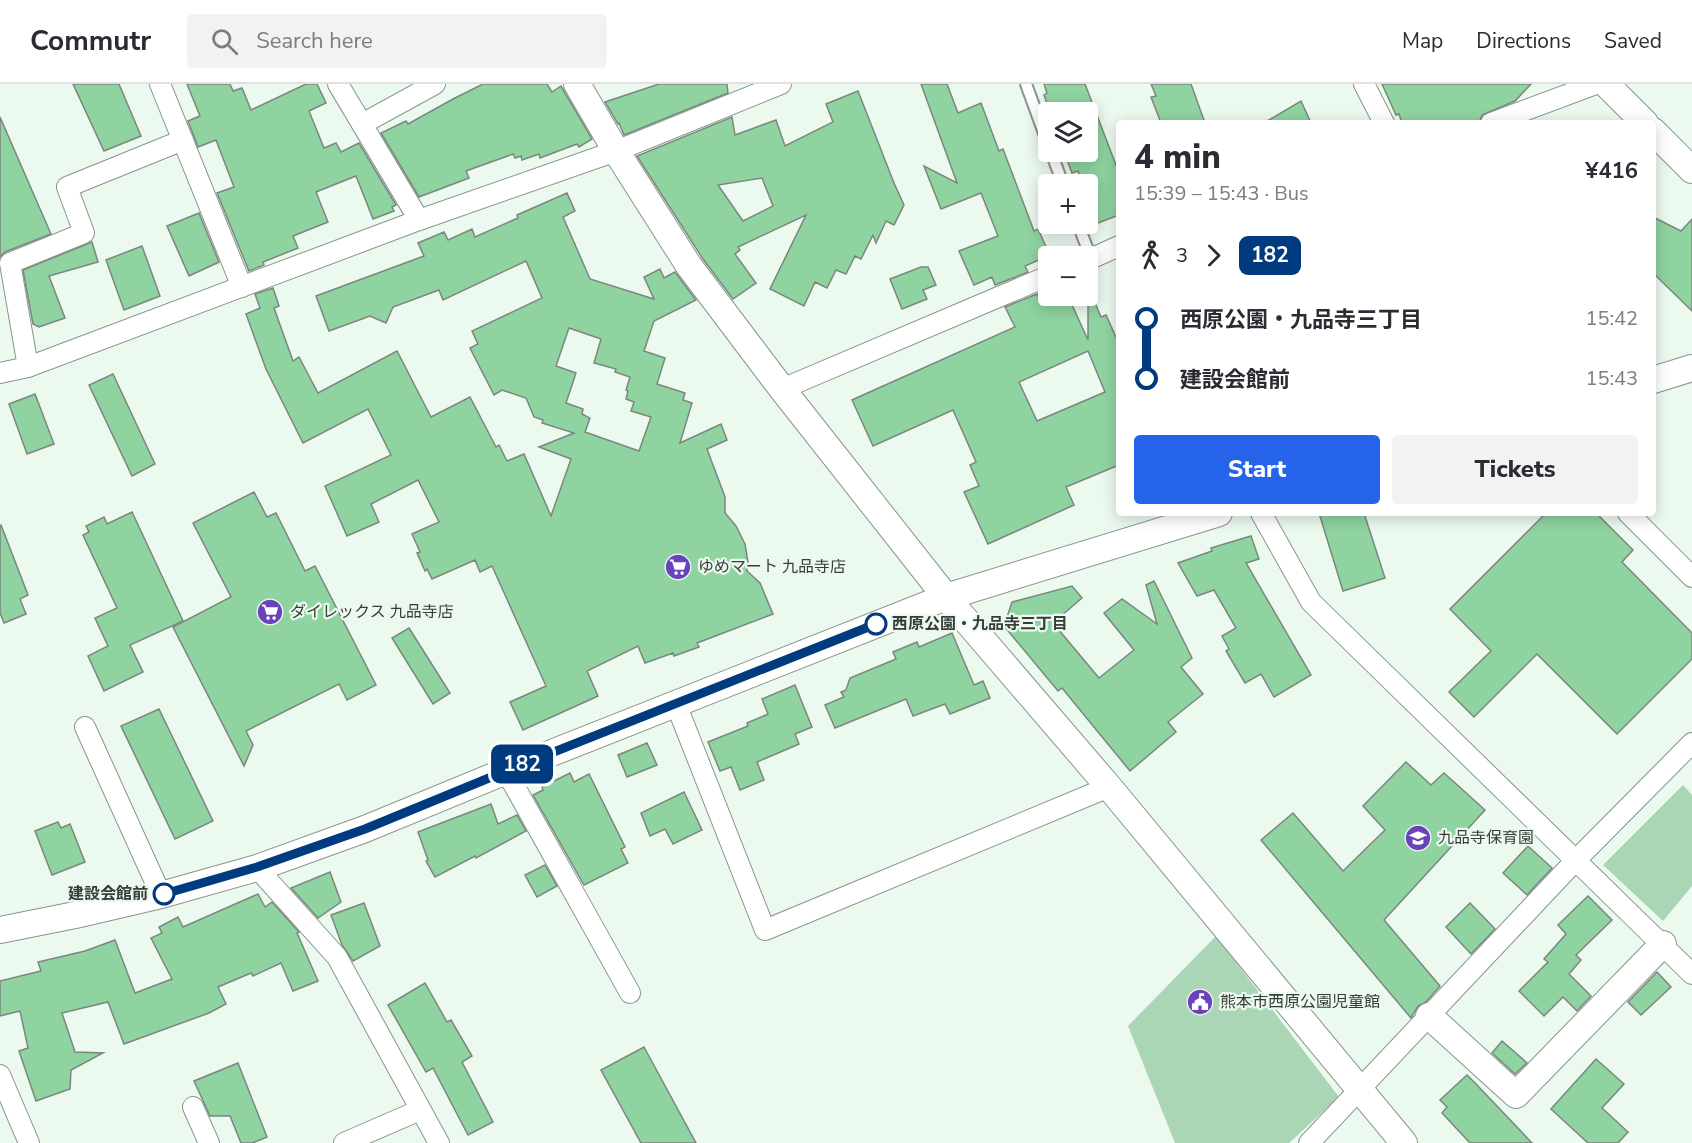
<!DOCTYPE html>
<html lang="en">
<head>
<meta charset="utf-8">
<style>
  body { margin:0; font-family:"Nunito Sans","Noto Sans JP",sans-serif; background:#f2f2f3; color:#2b2b33; height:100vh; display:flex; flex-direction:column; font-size:22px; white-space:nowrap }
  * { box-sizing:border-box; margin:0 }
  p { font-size:20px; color:#7c7c81 }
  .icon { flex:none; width:33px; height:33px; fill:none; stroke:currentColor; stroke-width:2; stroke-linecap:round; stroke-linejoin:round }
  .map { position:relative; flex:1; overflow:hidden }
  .drawer { position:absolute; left:1116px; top:36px; width:540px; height:396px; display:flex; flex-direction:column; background:#fff; border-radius:6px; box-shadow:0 3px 15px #0003 }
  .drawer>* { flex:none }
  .badge { padding:0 12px; border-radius:9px; font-size:21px; line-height:39px }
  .tools { position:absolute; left:1038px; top:18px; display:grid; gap:12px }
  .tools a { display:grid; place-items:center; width:60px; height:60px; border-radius:6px; background:#fff; box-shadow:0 3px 15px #0003; font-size:30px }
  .map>.badge { position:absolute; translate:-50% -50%; box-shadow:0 0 0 3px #fff }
  .legs { display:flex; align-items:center; gap:9px; height:66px; padding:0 18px; font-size:20px }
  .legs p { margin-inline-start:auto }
  .summary { display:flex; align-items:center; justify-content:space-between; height:102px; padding:0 18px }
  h1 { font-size:33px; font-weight:800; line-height:45px }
  .action { display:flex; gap:12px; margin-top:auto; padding:12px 18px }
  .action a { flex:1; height:69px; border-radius:6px; background:#2563eb; color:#fff; font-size:24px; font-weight:800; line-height:69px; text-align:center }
  .action a+a { background:#f2f2f3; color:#2b2b33 }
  ul { padding:0 18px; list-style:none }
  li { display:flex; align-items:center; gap:21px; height:60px; font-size:22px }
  li i { display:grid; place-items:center; width:9px; height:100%; margin:0 8px; background:currentColor }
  li i::after { content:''; width:15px; height:15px; margin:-8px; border:4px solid; border-radius:50%; background:#fff }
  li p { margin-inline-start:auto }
  li:first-child i { background:linear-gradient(#0000 50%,currentColor 0) }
  li:last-child i { background:linear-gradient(currentColor 50%,#0000 0) }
  header { display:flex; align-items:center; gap:36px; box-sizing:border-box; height:84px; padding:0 30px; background:#fff; border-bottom:2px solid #e1e1e2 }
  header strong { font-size:28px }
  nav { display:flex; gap:33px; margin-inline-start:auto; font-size:21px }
  .search { width:420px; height:54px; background:#f2f2f3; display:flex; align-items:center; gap:15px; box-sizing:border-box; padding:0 21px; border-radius:6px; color:#7c7c81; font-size:22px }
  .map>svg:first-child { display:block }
  .green { fill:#abd6b5 }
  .building { fill:#8fd3a1; stroke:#7b877e; stroke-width:1.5; fill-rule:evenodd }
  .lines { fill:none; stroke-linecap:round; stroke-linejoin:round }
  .service-casing { stroke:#89958c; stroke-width:14 }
  .minor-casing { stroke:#89958c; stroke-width:22 }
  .tertiary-casing { stroke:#89958c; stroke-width:28 }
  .service { stroke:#fff; stroke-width:10 }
  .minor { stroke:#fff; stroke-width:20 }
  .tertiary { stroke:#fff; stroke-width:26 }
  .line-1-casing { stroke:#fff; stroke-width:14 }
  .line-1 { stroke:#003b80; stroke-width:9 }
  .stop-1-dot { fill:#fff; stroke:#003b80; stroke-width:3 }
  .labels { text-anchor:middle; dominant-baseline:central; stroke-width:4.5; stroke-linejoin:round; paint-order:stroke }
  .poi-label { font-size:16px; fill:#383d39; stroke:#ecf9ef; text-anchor:start }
  .stop-label { font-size:16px; font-weight:bold; fill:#383d39; stroke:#ecf9ef; text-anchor:start }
</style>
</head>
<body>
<header>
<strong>Commutr</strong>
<div class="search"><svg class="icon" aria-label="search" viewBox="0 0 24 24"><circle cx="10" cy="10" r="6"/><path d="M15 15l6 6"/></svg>Search here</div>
<nav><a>Map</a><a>Directions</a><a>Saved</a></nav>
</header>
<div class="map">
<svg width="1692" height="1059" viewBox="0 0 1692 1059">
  <rect width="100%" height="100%" fill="#ecf9ef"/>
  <g class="green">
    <polygon points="1683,701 1692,711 1692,802 1663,837 1603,781"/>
    <polygon points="1216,852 1339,1013 1289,1059 1175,1059 1128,942"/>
  </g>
  <g class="building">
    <polygon points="73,0 119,0 141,52 104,67"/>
    <polygon points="187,0 230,0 233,7 242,4 251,26 306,0 317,0 326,19 309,27 324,64 336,59 341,68 359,59 396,121 392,123 394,127 373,135 356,92 316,108 328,138 293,152 298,164 263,178 264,181 249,187 217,109 234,103 216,56 198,63 188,37 200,32"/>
    <polygon points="483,0 547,0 552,8 561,2 592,55 579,63 577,60 540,74 539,70 522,76 521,72 515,74 513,70 466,87 469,94 419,113 381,49 406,37 408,40 453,15"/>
    <polygon points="659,0 727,0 728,9 624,51 619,39 618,40 605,18"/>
    <polygon points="921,0 947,0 958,29 981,19 999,67 1003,65 1034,147 1038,145 1050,171 1025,182 1028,188 995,201 992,193 974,201 959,167 998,152 981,109 941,125 924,82 957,99"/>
    <polygon points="1044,0 1085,0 1119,89 1119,131 1088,143 1088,100 1082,100 1078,87 1072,89 1064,68 1088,68 1088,28 1050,28 1044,11 1047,9"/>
    <polygon points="1151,0 1191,0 1205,39 1161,39 1151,13 1156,12"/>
    <polygon points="1382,0 1531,0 1515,17 1482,31 1479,39 1402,39 1399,30 1396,31"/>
    <path d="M858 7 894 99 904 121 894 141 886 137 876 159 873 151 861 175 855 172 846 190 836 186 827 204 815 198 804 222 770 205 806 131 738 163 740 166 735 170 756 199 733 215 703 175 637 72 732 33 735 51 776 36 785 62 833 38 826 20ZM762 94 773 122 743 137 718 101Z"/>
    <polygon points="1301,17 1311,39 1264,39"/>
    <polygon points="0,33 51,150 5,168 0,173"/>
    <path d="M567 109 575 127 563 133 590 195 654 215 644 193 660 185 664 194 675 188 696 216 654 237 644 267 665 274 657 300 685 309 683 316 692 319 680 359 721 340 727 356 707 365 725 413V429L736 442 745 460 748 478 747 487 760 499 773 530 697 559 699 563 674 572 673 569 645 579 638 562 587 587 598 612 523 646 510 618 546 602 492 482 480 488 475 476 432 495 427 485 425 487 417 469 420 468 412 450 439 438 418 396 371 420 379 438 347 452 325 402 391 371 368 325 303 359 266 285 246 230 260 224 255 210 273 204 279 222 274 224 293 277 299 273 318 309 397 267 431 333 470 313 496 363 499 361 507 377 524 370 551 432 571 375 539 363 574 349 542 339 543 336 534 333 526 314 502 306 494 311 470 264 478 260 472 247 542 214 526 177 443 216 439 206 393 223 386 239 370 232 329 247 316 212 424 172 418 159 444 148 448 156 472 145 475 153 518 134 517 131ZM569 244 601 255 594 279 616 285 615 288 630 293 626 306 628 307 626 315 634 318 631 327 651 333 639 367 585 348 590 334 582 330 583 325 566 319 576 289 556 282Z"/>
    <polygon points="199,129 219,178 189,192 167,142"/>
    <polygon points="1653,133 1681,147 1692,135 1692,227 1653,189"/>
    <polygon points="92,158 98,178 49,192 65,234 39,243 33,240 23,186"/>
    <polygon points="142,162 160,212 124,226 106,176"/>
    <polygon points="921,183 928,183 936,201 923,206 927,215 902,225 890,195"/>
    <path d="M1088 202 1101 233 1106 231 1119 260V381L1066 403 1074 421 988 460 964 408 979 402 970 381 976 378 953 326 873 362 852 316 1015 243 1005 223 1037 210 1038 212H1068L1088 256ZM1088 267 1105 308 1037 337 1019 298Z"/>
    <polygon points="113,290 155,380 132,392 89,301"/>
    <polygon points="35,310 54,360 27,370 9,320"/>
    <polygon points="254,408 267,433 276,429 305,487 315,482 376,601 347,616 339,600 246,647 253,661 244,682 173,543 231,513 193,439"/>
    <polygon points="132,428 183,537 130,561 143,588 104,607 88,572 108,562 95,534 117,524 83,451 89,448 86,442 104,433 107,440"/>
    <polygon points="1319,429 1364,429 1385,494 1343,507"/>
    <polygon points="1546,429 1596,429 1633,466 1622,478 1692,549 1692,575 1617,650 1537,570 1474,633 1449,608 1491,567 1450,525"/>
    <polygon points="1,441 28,511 20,515 26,530 4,539 0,529 0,442"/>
    <polygon points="1251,452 1259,475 1246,479 1311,591 1274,613 1261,590 1245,599 1226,567 1229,565 1222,552 1236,544 1214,506 1197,512 1178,479 1212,467 1211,464"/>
    <polygon points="1154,497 1192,574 1181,583 1203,610 1168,638 1176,648 1130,687 1062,604 1058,607 1004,542 1012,518 1072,502 1082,514 1053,539 1099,594 1134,566 1104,529 1122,515 1157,540 1146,501"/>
    <polygon points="409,544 450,609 433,620 392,554"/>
    <polygon points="952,549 974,601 983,597 990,614 950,630 945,620 913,632 906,615 835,644 825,621 844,613 841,608 846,606 850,594 896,575 893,568 917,558 919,563"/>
    <polygon points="795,601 812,643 795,650 799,660 757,678 764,696 740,706 731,683 720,687 708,658 748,642 747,639 768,630 762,615"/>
    <polygon points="159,625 213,737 175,755 121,642"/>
    <polygon points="647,659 657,681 627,693 618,671"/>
    <polygon points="1406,678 1431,701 1444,689 1485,726 1384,836 1440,902 1426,918 1418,922 1411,934 1261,756 1293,729 1343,787 1385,746 1363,722"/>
    <polygon points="570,689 574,698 589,690 625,763 621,765 628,779 584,801 533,711 543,706 542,703"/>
    <polygon points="684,708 702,746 673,760 665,745 650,752 641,729"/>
    <polygon points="491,720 498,740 517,731 526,747 476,774 475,772 435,793 426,777 428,776 418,748"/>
    <polygon points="58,738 61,744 70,740 85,778 52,791 35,747"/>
    <polygon points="1528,762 1552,784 1527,811 1503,789"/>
    <polygon points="545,781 557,802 537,813 525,791"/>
    <polygon points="330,788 341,818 318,834 291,804"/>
    <polygon points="258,810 265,823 272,818 299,848 297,849 318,897 293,907 281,879 253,892 251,889 218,903 226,920 209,929 124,960 108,918 62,929 75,968 103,969 71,986 70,1005 36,1017 19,967 28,964 20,927 0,932 0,897 41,887 38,878 85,867 115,856 135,909 172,895 151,854 162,849 159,843 178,833 183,843"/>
    <polygon points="1588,812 1612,836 1576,871 1581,876 1569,890 1591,912 1577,927 1563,913 1544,932 1519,907 1548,878 1544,875 1566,850 1558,841"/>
    <polygon points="364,819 380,862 353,877 342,861 331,831"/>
    <polygon points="1470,819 1495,845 1471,870 1446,843"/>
    <polygon points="1657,888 1671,903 1641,931 1628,918"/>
    <polygon points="425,899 447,938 451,936 472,972 462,978 493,1038 468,1051 433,984 426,988 388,921"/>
    <polygon points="1502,957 1527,979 1515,990 1492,969"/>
    <polygon points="644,963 696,1059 641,1059 601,986"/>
    <polygon points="1596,975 1624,1000 1602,1024 1628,1048 1618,1059 1588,1059 1551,1025"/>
    <polygon points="238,979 267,1053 252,1059 241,1059 230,1032 210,1032 194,997"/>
    <polygon points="1467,991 1477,1001 1532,1059 1470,1059 1442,1029 1447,1023 1440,1016"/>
  </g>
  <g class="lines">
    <g class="service-casing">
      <g id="service">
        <polyline points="1026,0 1048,60"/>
        <polyline points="1051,68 1063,100"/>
        <polyline points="1078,140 1091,174"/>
      </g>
    </g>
    <g class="minor-casing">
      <g id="minor">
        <polyline points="160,0 242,203"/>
        <polyline points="338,0 419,136"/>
        <polyline points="1364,0 1384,39"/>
        <polyline points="1491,39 1596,0"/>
        <polyline points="362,40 435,0"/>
        <polyline points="1088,176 1119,162"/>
        <polyline points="28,283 10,179 84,149 67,103 183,56"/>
        <polyline points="0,289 28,283 419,136 616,67 781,0"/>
        <polyline points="782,305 1048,192"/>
        <polyline points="1261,429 1311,518 1692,890"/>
        <polyline points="1628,429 1692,493"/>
        <polyline points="676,620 765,846 1109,703"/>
        <polyline points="85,643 161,811"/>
        <polyline points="506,687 630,909"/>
        <polyline points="257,784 337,873 439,1059"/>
        <polyline points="0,991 29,1059"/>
        <polyline points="193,1023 209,1059"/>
        <polyline points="344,1059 420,1026"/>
        <polyline points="1309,1059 1576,776 1692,659"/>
      </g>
    </g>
    <g class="tertiary-casing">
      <g id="tertiary">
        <polyline points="577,0 616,67 689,182 782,305 946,513 1109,703 1404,1059"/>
        <polyline points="1606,0 1645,39"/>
        <polyline points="1653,47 1692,86"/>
        <polyline points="1653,296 1692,284"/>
        <polyline points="0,846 75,831 161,811 257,784 365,745 506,687 946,513 1219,429"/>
        <polyline points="1429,932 1516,1011 1663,860"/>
      </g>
    </g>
    <use href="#service" class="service"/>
    <use href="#minor" class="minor"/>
    <use href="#tertiary" class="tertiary"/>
  </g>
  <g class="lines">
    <g class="line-1-casing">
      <polyline id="line-1" points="164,810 257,783 365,745 506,687 876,540"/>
    </g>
    <use href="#line-1" class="line-1"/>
  </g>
  <defs>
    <g id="supermarket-disc" transform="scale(1.35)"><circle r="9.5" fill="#6a42ba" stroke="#ecf9ef"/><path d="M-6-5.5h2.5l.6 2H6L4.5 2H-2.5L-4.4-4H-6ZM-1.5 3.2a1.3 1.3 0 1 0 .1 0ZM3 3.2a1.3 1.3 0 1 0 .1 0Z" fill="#fff"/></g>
    <g id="school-disc" transform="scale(1.35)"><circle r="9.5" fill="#6a42ba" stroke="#ecf9ef"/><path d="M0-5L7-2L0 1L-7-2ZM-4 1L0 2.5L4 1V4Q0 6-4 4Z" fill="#fff"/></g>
    <g id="civic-disc" transform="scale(1.35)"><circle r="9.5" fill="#6a42ba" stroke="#ecf9ef"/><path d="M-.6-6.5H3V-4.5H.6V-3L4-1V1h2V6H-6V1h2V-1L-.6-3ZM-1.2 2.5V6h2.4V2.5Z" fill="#fff"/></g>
  </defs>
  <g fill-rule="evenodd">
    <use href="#supermarket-disc" x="678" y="483"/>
    <use href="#supermarket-disc" x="270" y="528"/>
    <use href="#school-disc" x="1418" y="754"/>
    <use href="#civic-disc" x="1200" y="918"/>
  </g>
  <g class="stop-1-dot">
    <circle cx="876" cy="540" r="10"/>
    <circle cx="164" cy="810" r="10"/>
  </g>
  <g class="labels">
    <g class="poi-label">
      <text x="698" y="483">ゆめマート 九品寺店</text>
      <text x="290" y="528">ダイレックス 九品寺店</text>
      <text x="1438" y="754">九品寺保育園</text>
      <text x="1220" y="918">熊本市西原公園児童館</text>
    </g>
    <g class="stop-label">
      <text x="892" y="540">西原公園・九品寺三丁目</text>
      <text x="148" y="810" text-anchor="end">建設会館前</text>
    </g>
  </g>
</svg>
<div class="tools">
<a><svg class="icon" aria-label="layers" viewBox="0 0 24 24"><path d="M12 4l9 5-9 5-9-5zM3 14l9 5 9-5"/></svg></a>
<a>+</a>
<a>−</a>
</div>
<b class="badge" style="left:522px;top:680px;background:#003b80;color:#fff">182</b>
<section class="drawer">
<div class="summary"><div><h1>4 min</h1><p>15:39 – 15:43 · Bus</p></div><b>¥416</b></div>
<div class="legs"><svg class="icon" aria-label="walk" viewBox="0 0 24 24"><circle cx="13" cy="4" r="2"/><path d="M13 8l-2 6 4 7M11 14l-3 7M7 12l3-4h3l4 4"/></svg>3<svg class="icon" aria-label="forward" viewBox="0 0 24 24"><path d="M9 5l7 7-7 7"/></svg><b class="badge" style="background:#003b80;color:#fff">182</b></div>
<ul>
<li><i style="color:#003b80"></i><b>西原公園・九品寺三丁目</b><p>15:42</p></li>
<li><i style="color:#003b80"></i><b>建設会館前</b><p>15:43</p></li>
</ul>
<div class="action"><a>Start</a><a>Tickets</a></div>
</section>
</div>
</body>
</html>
